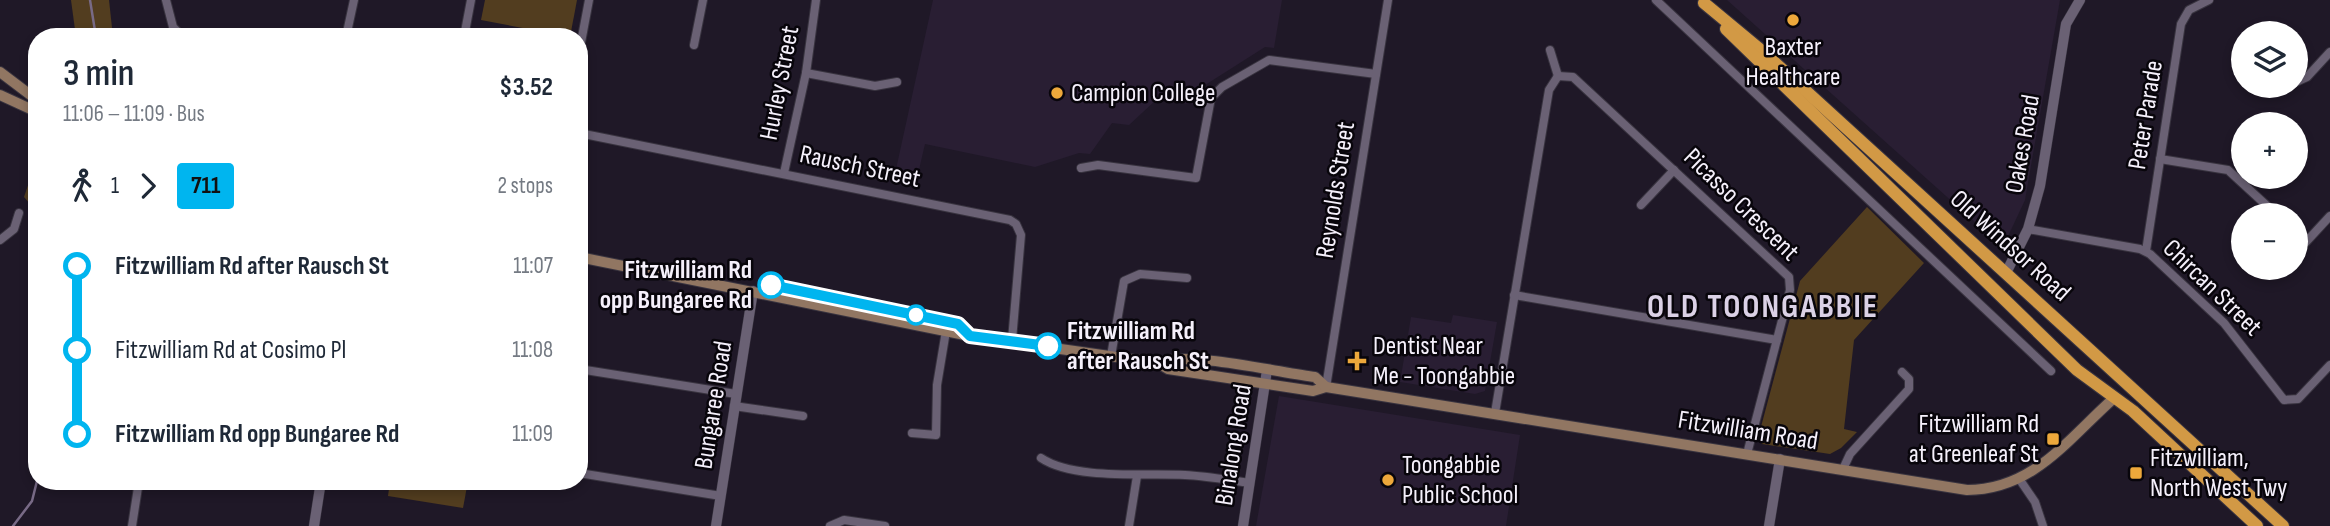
<!DOCTYPE html>
<html lang="en">
<head>
<meta charset="utf-8">
<style>
  body { margin:0; font-family:"Sofia Sans Condensed",sans-serif; background:#f6f6f7; color:#1f2937; height:100vh; display:flex; flex-direction:column; font-size:26px; white-space:nowrap }
  * { box-sizing:border-box; margin:0 }
  p { font-size:23px; color:#747a83 }
  .icon { flex:none; width:38px; height:38px; fill:none; stroke:currentColor; stroke-width:2; stroke-linecap:round; stroke-linejoin:round }
  .map { position:relative; flex:1; overflow:hidden }
  .side { position:absolute; left:28px; top:28px; width:560px; height:462px; display:flex; flex-direction:column; background:#fff; border-radius:28px; box-shadow:0 4px 10px #0003 }
  .side>* { flex:none }
  .badge { padding:0 14px; border-radius:5px; font-size:24px; line-height:46px }
  .controls { position:absolute; left:2231px; top:21px; display:grid; gap:14px }
  .controls a { display:grid; place-items:center; width:77px; height:77px; border-radius:50%; background:#fff; box-shadow:0 4px 10px #0003; font-size:35px }
  .map>.badge { position:absolute; translate:-50% -50%; box-shadow:0 0 0 4px #fff }
  .legs { display:flex; align-items:center; gap:10px; height:77px; padding:0 35px; font-size:23px }
  .legs p { margin-inline-start:auto }
  .head { display:flex; align-items:center; justify-content:space-between; height:119px; padding:0 35px }
  h1 { font-size:38px; font-weight:600; line-height:52px }
  ul { padding:0 35px; list-style:none }
  li { display:flex; align-items:center; gap:24px; height:84px; font-size:26px }
  li i { display:grid; place-items:center; width:10px; height:100%; margin:0 9px; background:currentColor }
  li i::after { content:''; width:18px; height:18px; margin:-9px; border:5px solid; border-radius:50%; background:#fff }
  li p { margin-inline-start:auto }
  li:first-child i { background:linear-gradient(#0000 50%,currentColor 0) }
  li:last-child i { background:linear-gradient(currentColor 50%,#0000 0) }
  .map>svg:first-child { display:block }
  .built { fill:#291e33 }
  .green { fill:#523d1f }
  .lines { fill:none; stroke-linecap:round; stroke-linejoin:round }
  .stream { stroke:#786a86; stroke-width:2.5 }
  .minor-casing { stroke:#38333f; stroke-width:10 }
  .tertiary-casing { stroke:#38333f; stroke-width:11 }
  .secondary-casing { stroke:#38333f; stroke-width:12 }
  .trunk-casing { stroke:#38333f; stroke-width:14 }
  .minor { stroke:#6a6174; stroke-width:8 }
  .tertiary { stroke:#6a6174; stroke-width:10 }
  .secondary { stroke:#917662; stroke-width:10 }
  .trunk { stroke:#d29945; stroke-width:12 }
  .line-1-casing { stroke:#fff; stroke-width:16 }
  .line-1 { stroke:#00b5ef; stroke-width:10 }
  .poi-dot { fill:#eda83b; stroke:#08050b; stroke-width:2.5 }
  .stop-1-dot { fill:#fff; stroke:#00b5ef; stroke-width:3.5 }
  .labels { text-anchor:middle; dominant-baseline:central; stroke-width:5; stroke-linejoin:round; paint-order:stroke }
  .poi-label { font-size:26px; fill:#f5f0fb; stroke:#08050b; text-anchor:start }
  .street-label { font-size:26px; fill:#f5f0fb; stroke:#08050b }
  .stop-label { font-size:26px; font-weight:bold; fill:#f5f0fb; stroke:#08050b; text-anchor:end }
  .district-label { font-size:33px; font-weight:bold; letter-spacing:2px; fill:#dbd1e6; stroke:#08050b }
</style>
</head>
<body>
<div class="map">
<svg width="2330" height="526" viewBox="0 0 2330 526">
  <rect width="100%" height="100%" fill="#1f1827"/>
  <g class="built">
    <polygon points="933,0 1282,0 1274,48 1265,47 1202,87 1199,105 1156,100 1129,125 1112,123 1090,154 1079,153 1035,167 925,144 915,187 893,183"/>
    <polygon points="1727,0 2060,0 2025,200 2003,247"/>
    <polygon points="1453,315 1497,322 1485,391 1475,394 1400,382 1411,317 1451,323"/>
    <polygon points="1279,396 1520,435 1506,526 1256,526"/>
  </g>
  <g class="green">
    <polygon points="71,0 109,0 113,37 76,37"/>
    <polygon points="485,0 577,0 570,37 481,20"/>
    <polygon points="37,159 37,212 24,197"/>
    <polygon points="1867,207 1924,263 1854,340 1844,429 1857,432 1841,448 1830,454 1762,444 1758,438 1800,281"/>
    <polygon points="390,481 468,481 463,508 388,496"/>
  </g>
  <g class="lines">
    <g class="stream">
      <polyline points="90,0 96,37"/>
      <polyline points="13,526 32,501 37,481"/>
    </g>
    <g class="minor-casing">
      <g id="minor">
        <polyline points="166,0 173,27 183,37"/>
        <polyline points="1656,0 2051,371"/>
        <polyline points="346,37 354,0"/>
        <polyline points="464,37 471,0"/>
        <polyline points="694,45 703,0"/>
        <polyline points="1550,50 1558,76"/>
        <polyline points="579,53 589,0"/>
        <polyline points="806,73 875,86 897,82"/>
        <polyline points="2296,82 2307,77 2330,52"/>
        <polyline points="579,133 1010,220 1016,224 1021,235 1012,340"/>
        <polyline points="2160,159 2228,170 2277,215"/>
        <polyline points="1081,168 1098,165 1196,178 1211,98 1222,87 1269,60 1376,74"/>
        <polyline points="784,173 806,73 816,0"/>
        <polyline points="1641,205 1674,170"/>
        <polyline points="2028,229 2140,249 2150,254 2224,323 2284,400 2298,399 2330,365"/>
        <polyline points="2296,233 2306,242 2330,216"/>
        <polyline points="0,240 14,229 19,213"/>
        <polyline points="2146,251 2181,24 2189,10 2209,0"/>
        <polyline points="1514,295 1777,340"/>
        <polyline points="1111,356 1124,281 1140,274 1187,278"/>
        <polyline points="579,369 736,394"/>
        <polyline points="1326,387 1388,0"/>
        <polyline points="734,406 803,416"/>
        <polyline points="1495,413 1549,90 1558,76 1573,77 1789,277 1790,290 1747,454"/>
        <polyline points="912,433 936,435 937,385 946,331"/>
        <path d="M1041 458C1074 480 1145 473 1185 475 1206 476 1228 480 1250 483"/>
        <polyline points="1843,469 1850,454 1909,389 1909,379 1902,372"/>
        <polyline points="579,473 721,496"/>
        <polyline points="2020,480 2035,502 2043,526"/>
        <polyline points="132,526 139,481"/>
        <polyline points="830,526 844,520 885,526"/>
        <polyline points="1129,526 1137,476"/>
      </g>
    </g>
    <g class="tertiary-casing">
      <g id="tertiary">
        <polyline points="2006,273 2028,229 2040,186 2066,24 2080,0"/>
        <polyline points="314,526 321,481"/>
        <polyline points="716,526 753,291"/>
        <polyline points="1243,526 1267,370"/>
        <polyline points="1769,526 1780,459"/>
      </g>
    </g>
    <g class="secondary-casing">
      <g id="secondary">
        <polyline points="0,72 37,100"/>
        <polyline points="0,95 37,112"/>
        <path d="M579 257 970 336 1158 363 1168 369 1313 391 1326 387 1370 394 1967 490C2033 490 2068 439 2113 399"/>
        <path d="M1158 363C1185 350 1281 373 1315 377L1326 387"/>
      </g>
    </g>
    <g class="trunk-casing">
      <g id="trunk">
        <polyline points="1704,3 1762,51 2283,526"/>
        <polyline points="1726,29 2077,370 2133,411 2257,526"/>
      </g>
    </g>
    <use href="#minor" class="minor"/>
    <use href="#tertiary" class="tertiary"/>
    <use href="#secondary" class="secondary"/>
    <use href="#trunk" class="trunk"/>
  </g>
  <g class="lines">
    <g class="line-1-casing">
      <polyline id="line-1" points="771,285 958,324 970,336 1048,346"/>
    </g>
    <use href="#line-1" class="line-1"/>
  </g>
  <g class="poi-dot">
    <circle cx="1793" cy="20" r="7"/>
    <circle cx="1057" cy="93" r="7"/>
    <path d="M1353.5 350.5h7v7h7v7h-7v7h-7v-7h-7v-7h7z"/>
    <rect x="2046" y="432" width="14" height="14" rx="3.5"/>
    <rect x="2129" y="466" width="14" height="14" rx="3.5"/>
    <circle cx="1388" cy="480" r="7"/>
  </g>
  <g class="stop-1-dot">
    <circle cx="771" cy="285" r="12"/>
    <circle cx="916" cy="315" r="9"/>
    <circle cx="1048" cy="346" r="12"/>
  </g>
  <g class="labels">
    <g class="poi-label">
      <text x="1793" y="47" text-anchor="middle">Baxter<tspan x="1793" dy="30">Healthcare</tspan></text>
      <text x="1071" y="93">Campion College</text>
      <text x="1373" y="346">Dentist Near<tspan x="1373" dy="30">Me - Toongabbie</tspan></text>
      <text x="2039" y="424" text-anchor="end">Fitzwilliam Rd<tspan x="2039" dy="30">at Greenleaf St</tspan></text>
      <text x="2150" y="458">Fitzwilliam,<tspan x="2150" dy="30">North West Twy</tspan></text>
      <text x="1402" y="465">Toongabbie<tspan x="1402" dy="30">Public School</tspan></text>
    </g>
    <g class="street-label">
      <text transform="translate(780 83) rotate(-79)">Hurley Street</text>
      <text transform="translate(2146 115) rotate(-81)">Peter Parade</text>
      <text transform="translate(2023 144) rotate(-80)">Oakes Road</text>
      <text transform="translate(860 167) rotate(12)">Rausch Street</text>
      <text transform="translate(1336 190) rotate(-81)">Reynolds Street</text>
      <text transform="translate(1741 205) rotate(44)">Picasso Crescent</text>
      <text transform="translate(2010 246) rotate(42)">Old Windsor Road</text>
      <text transform="translate(2212 288) rotate(44)">Chircan Street</text>
      <text transform="translate(714 405) rotate(-81)">Bungaree Road</text>
      <text transform="translate(1748 431) rotate(9)">Fitzwilliam Road</text>
      <text transform="translate(1234 445) rotate(-81)">Binalong Road</text>
    </g>
    <g class="stop-label">
      <text x="752" y="270">Fitzwilliam Rd<tspan x="752" dy="30">opp Bungaree Rd</tspan></text>
      <text x="1067" y="331" text-anchor="start">Fitzwilliam Rd<tspan x="1067" dy="30">after Rausch St</tspan></text>
    </g>
    <g class="district-label">
      <text x="1763" y="307">OLD TOONGABBIE</text>
    </g>
  </g>
</svg>
<div class="controls">
<a><svg class="icon" aria-label="layers" viewBox="0 0 24 24"><path d="M12 4l9 5-9 5-9-5zM3 14l9 5 9-5"/></svg></a>
<a>+</a>
<a>−</a>
</div>
<section class="side">
<div class="head"><div><h1>3 min</h1><p>11:06 – 11:09 · Bus</p></div><b>$3.52</b></div>
<div class="legs"><svg class="icon" aria-label="walk" viewBox="0 0 24 24"><circle cx="13" cy="4" r="2"/><path d="M13 8l-2 6 4 7M11 14l-3 7M7 12l3-4h3l4 4"/></svg>1<svg class="icon" aria-label="forward" viewBox="0 0 24 24"><path d="M9 5l7 7-7 7"/></svg><b class="badge" style="background:#00b5ef;color:#111">711</b><p>2 stops</p></div>
<ul>
<li><i style="color:#00b5ef"></i><b>Fitzwilliam Rd after Rausch St</b><p>11:07</p></li>
<li><i style="color:#00b5ef"></i><span>Fitzwilliam Rd at Cosimo Pl</span><p>11:08</p></li>
<li><i style="color:#00b5ef"></i><b>Fitzwilliam Rd opp Bungaree Rd</b><p>11:09</p></li>
</ul>
</section>
</div>
</body>
</html>
